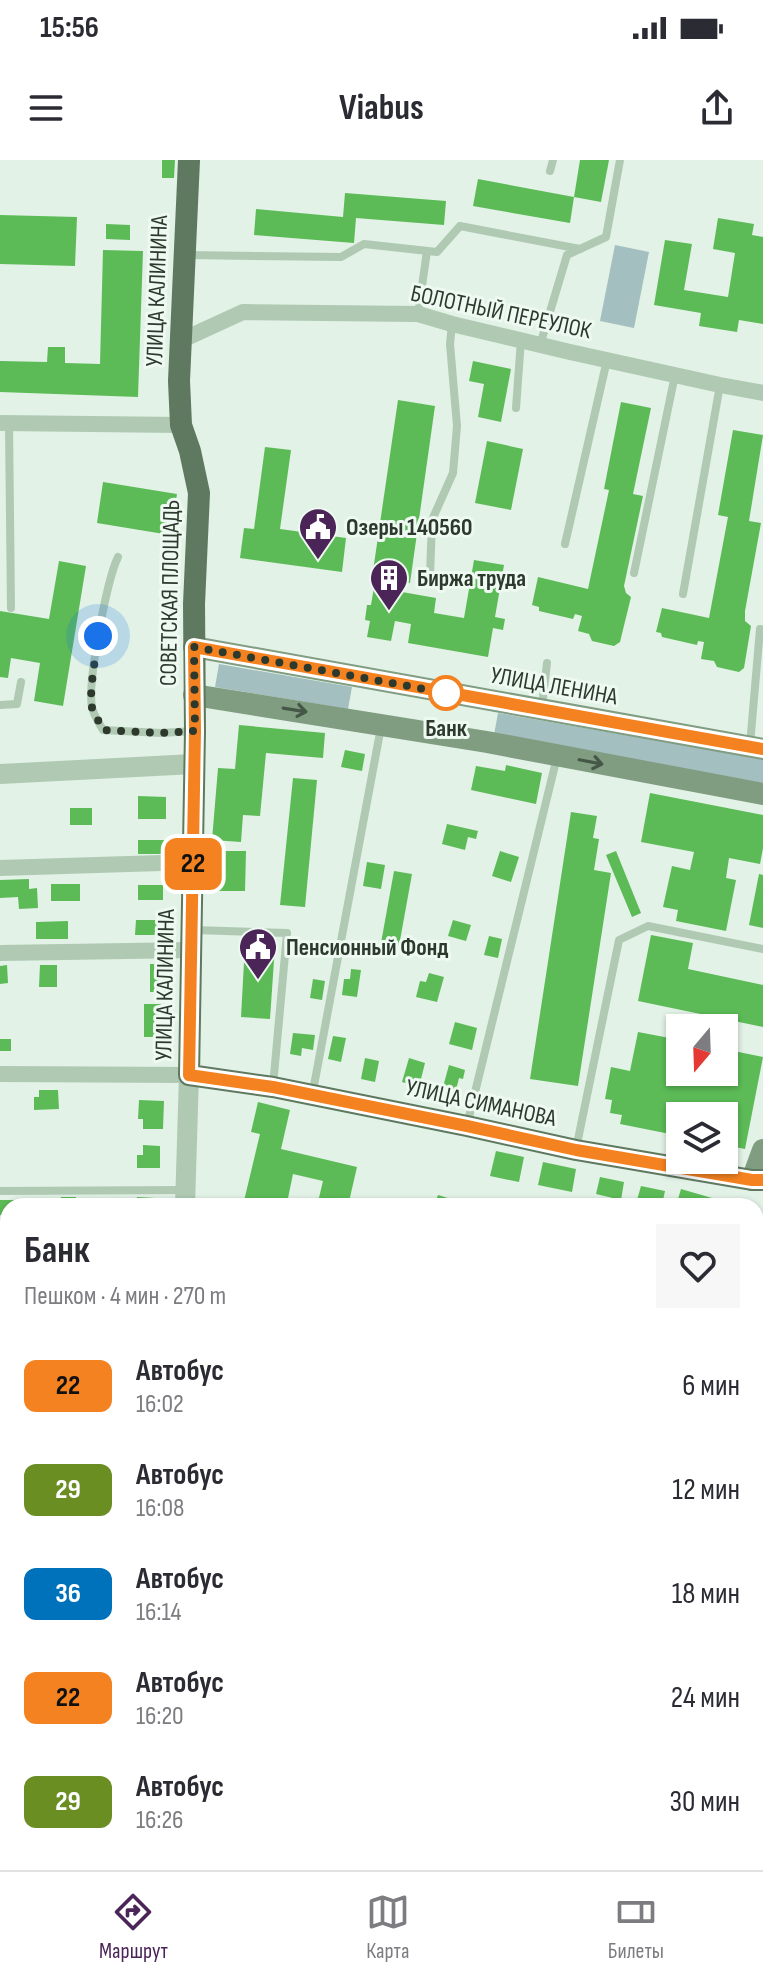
<!DOCTYPE html>
<html lang="ru">
<head>
<meta charset="utf-8">
<style>
  body { margin:0; font-family:"Sofia Sans Condensed",sans-serif; background:#f7f7f7; color:#2b2b33; height:100vh; display:flex; flex-direction:column; font-size:30px; white-space:nowrap }
  * { box-sizing:border-box; margin:0 }
  p { font-size:26px; color:#7c7c81 }
  .icon { flex:none; width:44px; height:44px; fill:none; stroke:currentColor; stroke-width:2; stroke-linecap:round; stroke-linejoin:round }
  .map { position:relative; flex:1; overflow:hidden }
  .drawer { position:absolute; left:0px; top:1038px; width:764px; height:672px; display:flex; flex-direction:column; background:#fff; border-radius:24px 24px 0 0; box-shadow:0 2px 6px #0004 }
  .drawer>* { flex:none }
  .badge { padding:0 16px; border-radius:12px; font-size:28px; line-height:52px }
  .needle { width:52px; rotate:199deg }
  .controls { position:absolute; left:666px; top:854px; display:grid; gap:16px }
  .controls a { display:grid; place-items:center; width:72px; height:72px; border-radius:0px; background:#fff; box-shadow:0 2px 6px #0004; font-size:40px }
  .you { position:absolute; width:40px; height:40px; margin:-20px; border:6px solid #fff; border-radius:50%; background:#1a73e8; box-shadow:0 0 0 12px #1a73e833 }
  .map>.badge { position:absolute; translate:-50% -50%; box-shadow:0 0 0 4px #fff }
  .round { display:grid; place-items:center; flex:none; width:84px; height:84px; border-radius:0px; background:#f7f7f7 }
  .summary { display:flex; align-items:center; justify-content:space-between; height:136px; padding:0 24px }
  h1 { font-size:38px; font-weight:700; line-height:60px }
  ul { padding:0; list-style:none }
  li { display:flex; align-items:center; gap:24px; height:104px; padding:0 24px }
  li div { flex:1 }
  li b { display:block; font-size:30px }
  li em { font-style:normal }
  li .badge { min-width:88px; font-weight:700; text-align:center }
  .status { display:flex; justify-content:space-between; align-items:center; height:56px; padding:0 40px; background:#fff; direction:ltr }
  .status svg { height:22px; fill:currentColor }
  header { display:flex; justify-content:space-between; align-items:center; height:104px; padding:0 24px; background:#fff; font-size:36px; font-weight:700 }
  .tab-bar { display:flex; justify-content:space-around; align-items:center; height:112px; border-top:2px solid #e1e1e2; background:#fff; font-size:22px; color:#7c7c81 }
  .tab-bar a { display:grid; justify-items:center; gap:4px }
  .tab-bar .active { color:#4b2557 }
  .map>svg:first-child { display:block }
  .green { fill:#a3bfc0 }
  .building { fill:#5cbb57 }
  .lines { fill:none; stroke-linecap:round; stroke-linejoin:round }
  .service { stroke:#afc9b3; stroke-width:8 }
  .minor { stroke:#afc9b3; stroke-width:16 }
  .tertiary { stroke:#afc9b3; stroke-width:20 }
  .secondary { stroke:#809d82; stroke-width:22 }
  .primary { stroke:#5f7960; stroke-width:22 }
  .oneway { stroke:#455746 }
  .line-casing { stroke:#fff; stroke-width:18 }
  .line { stroke:#f58220; stroke-width:12 }
  .walk { stroke:#2c392c; stroke-width:8; stroke-dasharray:0 14.4 }
  .stop-dot { fill:#fff; stroke:#f58220; stroke-width:4 }
  .labels { text-anchor:middle; dominant-baseline:central; stroke-width:6; stroke-linejoin:round; paint-order:stroke }
  .street-label { font-size:24px; fill:#2c392c; stroke:#eef9f1 }
  .poi-label { font-size:24px; font-weight:bold; fill:#2c392c; stroke:#eef9f1; text-anchor:start }
  .stop-label { font-size:24px; font-weight:bold; fill:#2c392c; stroke:#eef9f1 }
</style>
</head>
<body>
<div class="status"><b>15:56</b><svg viewBox="0 0 49 12"><path d="M0 12V9h3v3zM5 12V6h3v6zM10 12V3h3v9zM15 12V0h3v12zM26 1h20v11H26zM47 4h2v5h-2z"/></svg></div>
<header><svg class="icon" aria-label="menu" viewBox="0 0 24 24"><path d="M4 6h16M4 12h16M4 18h16"/></svg>Viabus<svg class="icon" aria-label="share" viewBox="0 0 24 24"><path d="M12 15V3M7 8l5-5 5 5M5 13v7h14v-7"/></svg></header>
<div class="map">
<svg width="763" height="1710" viewBox="0 0 763 1710">
  <rect width="100%" height="100%" fill="#e2f2e6"/>
  <g class="green">
    <polygon points="615,85 649,92 634,168 600,161"/>
    <polygon points="219,504 352,527 348,549 215,527"/>
    <polygon points="498,553 763,599 763,623 494,575"/>
  </g>
  <g class="building">
    <polygon points="162,0 175,0 174,18 162,18"/>
    <polygon points="580,0 609,0 601,42 574,37"/>
    <polygon points="478,19 574,37 570,63 473,46"/>
    <polygon points="345,33 446,41 444,65 356,58 354,83 254,75 256,49 343,57"/>
    <polygon points="0,55 77,57 75,106 0,104"/>
    <polygon points="718,58 754,64 752,75 763,77 763,164 739,160 737,172 699,166 701,153 654,145 665,80 692,84 684,130 728,137 735,93 713,89"/>
    <polygon points="106,64 130,65 130,80 106,79"/>
    <polygon points="103,90 143,91 138,237 0,232 0,201 47,202 48,187 65,187 65,203 100,204"/>
    <polygon points="473,201 511,209 501,262 478,257 484,224 469,221"/>
    <polygon points="398,240 435,246 410,423 372,418"/>
    <polygon points="621,242 651,248 633,334 643,336 624,426 626,433 631,437 620,482 614,486 592,481 589,474 578,471 582,456 575,454 573,459 539,451 539,447 532,445 538,417 588,429 609,330 604,329"/>
    <polygon points="733,270 763,275 749,361 761,363 745,451 745,461 751,466 744,508 739,512 717,507 714,501 701,499 704,482 698,481 697,485 662,477 661,473 656,472 662,448 709,458 728,357 718,355"/>
    <polygon points="487,281 523,289 511,350 475,343"/>
    <polygon points="265,287 291,290 280,369 346,378 342,412 240,398 244,368 254,369"/>
    <polygon points="103,322 177,334 170,375 97,363"/>
    <polygon points="474,400 504,405 495,457 505,459 503,470 493,468 488,497 408,483 411,464 395,461 391,481 367,477 370,461 365,460 367,445 371,445 374,427 436,438 434,453 464,458"/>
    <polygon points="59,401 86,406 63,546 34,541 40,503 11,498 8,518 0,517 0,451 49,459"/>
    <polygon points="239,565 325,573 323,598 266,593 260,656 243,655 241,682 212,680 218,608 235,609"/>
    <polygon points="345,590 365,594 362,611 341,607"/>
    <polygon points="506,605 542,613 536,644 471,630 476,606 505,611"/>
    <polygon points="293,618 317,620 305,747 280,745"/>
    <polygon points="650,633 763,655 763,688 760,704 729,698 726,718 736,720 726,771 676,761 678,750 663,747 672,706 690,710 694,692 641,682"/>
    <polygon points="138,636 166,637 166,659 138,659"/>
    <rect x="70" y="648" width="22" height="17"/>
    <polygon points="571,652 597,656 593,678 599,679 594,710 611,713 578,926 530,919"/>
    <polygon points="447,664 478,671 476,679 468,677 465,690 442,684"/>
    <rect x="138" y="680" width="27" height="14"/>
    <polygon points="217,691 246,691 245,731 216,731"/>
    <polygon points="500,691 519,697 511,722 492,716"/>
    <polygon points="616,691 641,753 632,757 606,695"/>
    <polygon points="367,702 385,705 381,729 363,726"/>
    <polygon points="394,711 412,714 399,786 381,783"/>
    <polygon points="759,714 763,715 763,768 749,765"/>
    <polygon points="29,719 29,729 37,728 38,748 19,749 18,737 0,738 0,720"/>
    <rect x="51" y="724" width="29" height="17"/>
    <rect x="138" y="725" width="25" height="15"/>
    <polygon points="136,760 159,760 159,775 135,775"/>
    <polygon points="453,760 471,765 466,781 448,776"/>
    <polygon points="68,761 68,779 36,779 36,762"/>
    <polygon points="651,775 693,783 688,809 763,825 763,867 638,841"/>
    <polygon points="489,776 502,779 498,798 484,795"/>
    <polygon points="245,784 275,786 270,859 241,857"/>
    <rect x="150" y="804" width="15" height="28"/>
    <polygon points="7,805 8,823 0,824 0,806"/>
    <polygon points="40,805 57,805 57,827 39,827"/>
    <polygon points="351,809 361,810 357,837 342,835 344,819 350,819"/>
    <polygon points="429,813 444,817 437,842 416,837 420,821 426,822"/>
    <polygon points="313,819 325,821 322,840 310,838"/>
    <rect x="144" y="844" width="17" height="33"/>
    <polygon points="455,862 477,868 472,890 449,884"/>
    <polygon points="638,872 680,880 680,912 724,912 724,889 763,897 745,989 724,985 724,956 680,956 680,976 620,964 622,955 610,953 612,940 605,939 611,907 630,911"/>
    <polygon points="293,873 315,875 313,890 302,888 301,896 290,894"/>
    <polygon points="333,876 346,878 341,902 328,899"/>
    <rect x="0" y="879" width="11" height="12"/>
    <polygon points="365,898 379,901 375,922 361,919"/>
    <polygon points="409,898 425,903 419,927 402,922"/>
    <polygon points="449,905 465,910 463,919 459,918 456,930 443,927"/>
    <polygon points="39,930 58,930 59,949 34,950 34,937 39,937"/>
    <polygon points="139,940 164,941 163,969 143,969 143,959 138,959"/>
    <polygon points="258,942 290,950 281,989 357,1007 348,1046 317,1046 323,1021 293,1014 287,1043 278,1041 277,1046 243,1045 260,974 251,972"/>
    <polygon points="143,985 160,986 160,1008 137,1008 137,995 143,995"/>
    <polygon points="496,991 524,997 519,1022 490,1016"/>
    <polygon points="543,1002 576,1009 572,1032 538,1025"/>
    <polygon points="600,1017 624,1022 621,1040 596,1034"/>
    <polygon points="641,1026 665,1031 662,1045 637,1040"/>
    <polygon points="681,1029 712,1038 710,1046 676,1046"/>
    <polygon points="438,1035 461,1042 460,1046 434,1046"/>
    <rect x="61" y="1037" width="15" height="9"/>
    <polygon points="137,1037 155,1038 155,1046 136,1046"/>
    <polygon points="0,1040 23,1040 23,1046 8,1046 8,1055 0,1055"/>
    <rect x="0" y="1096" width="8" height="18"/>
    <polygon points="756,1104 763,1106 763,1132 756,1130"/>
    <polygon points="0,1250 8,1251 8,1285 4,1285 6,1267 0,1267"/>
    <polygon points="0,1339 8,1340 8,1356 0,1356"/>
    <polygon points="0,1373 8,1374 8,1388 0,1387"/>
    <polygon points="0,1414 8,1415 8,1429 0,1429"/>
    <polygon points="67,1702 94,1702 93,1710 67,1710"/>
    <rect x="208" y="1702" width="22" height="8"/>
    <rect x="386" y="1702" width="13" height="8"/>
  </g>
  <g class="lines">
    <g class="service">
      <polyline points="550,11 553,0"/>
      <polyline points="185,95 341,97 364,84 437,92 460,66 580,89"/>
      <polyline points="418,154 427,91"/>
      <polyline points="452,164 450,184 457,266 453,313 432,360 430,416 461,421"/>
      <polyline points="540,185 567,95 606,77 620,0"/>
      <polyline points="516,248 521,180"/>
      <polyline points="9,264 11,448"/>
      <polyline points="565,384 607,200"/>
      <path d="M118 397C107 420 87 523 92 547 93 554 99 563 103 570L161 573 194 571"/>
      <polyline points="634,413 675,215"/>
      <polyline points="683,434 720,225"/>
      <polyline points="0,545 17,544 21,522"/>
      <polyline points="542,546 547,503"/>
      <polyline points="750,585 760,469"/>
      <polyline points="194,770 287,773 273,926"/>
      <polyline points="313,931 381,567"/>
      <polyline points="467,965 557,597"/>
      <polyline points="576,989 619,780 648,766 763,789"/>
      <polyline points="0,1031 185,1030"/>
      <polyline points="0,1124 8,1124"/>
      <polyline points="756,1567 763,1568"/>
      <polyline points="756,1678 763,1679"/>
      <polyline points="353,1702 357,1710"/>
    </g>
    <g class="minor">
      <polyline points="182,180 243,152 418,154 452,164 570,192 720,225 763,233"/>
      <polyline points="0,263 181,265"/>
      <polyline points="0,708 193,702"/>
      <polyline points="0,793 191,790"/>
      <polyline points="0,914 189,915"/>
      <polyline points="756,1234 763,1236"/>
      <polyline points="0,1241 8,1241"/>
      <polyline points="756,1323 763,1325"/>
      <polyline points="0,1603 8,1603"/>
    </g>
    <g class="tertiary">
      <polyline points="0,614 194,604"/>
      <polyline points="185,1046 189,915"/>
      <polyline points="178,1710 179,1702"/>
    </g>
    <g class="secondary">
      <polyline points="194,487 763,589"/>
      <polyline points="194,535 487,582 763,634"/>
      <polyline points="752,1020 763,990"/>
      <polyline points="756,1474 763,1470"/>
    </g>
    <g class="primary">
      <polyline points="189,0 179,221 181,265 190,291 199,333 194,444 195,571 189,915 273,927 467,966 576,990 752,1020 763,1020"/>
      <polyline points="756,1406 763,1379"/>
      <polyline points="720,1710 721,1702"/>
    </g>
  </g>
  <defs><path id="oneway-shaft" d="M-6 0H5M1.5-3L5.5 0L1.5 3" fill="none" stroke-width="1.6" stroke-linecap="round" stroke-linejoin="round" transform="scale(2)"/></defs>
  <g class="oneway">
    <use href="#oneway-shaft" transform="translate(295 550) rotate(9)"/>
    <use href="#oneway-shaft" transform="translate(591 602) rotate(11)"/>
  </g>
  <g class="lines">
    <g class="line-casing">
      <polyline id="line" points="763,589 194,487 195,571 189,915 273,927 467,966 576,990 752,1020 763,1020"/>
    </g>
    <use href="#line" class="line"/>
    <polyline class="walk" points="98,476 91,529 92,548 103,570 161,573 195,571 194,487 446,533"/>
  </g>
  <defs>
    <g id="civic-pin" transform="scale(2)"><path d="M0 17L-7.5 6A9.5 9.5 0 1 1 7.5 6Z" fill="#4b2557" stroke="#eef9f1"/><path d="M-.6-6.5H3V-4.5H.6V-3L4-1V1h2V6H-6V1h2V-1L-.6-3ZM-1.2 2.5V6h2.4V2.5Z" fill="#fff"/></g>
    <g id="building-pin" transform="scale(2)"><path d="M0 17L-7.5 6A9.5 9.5 0 1 1 7.5 6Z" fill="#4b2557" stroke="#eef9f1"/><path d="M-4-6H4V6H1V3H-1V6H-4ZM-2.5-4.3h1.7v1.8h-1.7ZM.8-4.3h1.7v1.8H.8ZM-2.5-1h1.7V.8h-1.7ZM.8-1h1.7V.8H.8Z" fill="#fff"/></g>
  </defs>
  <g fill-rule="evenodd">
    <use href="#civic-pin" x="318" y="367"/>
    <use href="#building-pin" x="389" y="418"/>
    <use href="#civic-pin" x="258" y="787"/>
  </g>
  <circle class="stop-dot" cx="446" cy="533" r="16"/>
  <g class="labels">
    <g class="street-label">
      <text transform="translate(157 131) rotate(-88)">УЛИЦА КАЛИНИНА</text>
      <text transform="translate(501 152) rotate(12)">БОЛОТНЫЙ ПЕРЕУЛОК</text>
      <text transform="translate(170 433) rotate(-89)">СОВЕТСКАЯ ПЛОЩАДЬ</text>
      <text transform="translate(554 526) rotate(10)">УЛИЦА ЛЕНИНА</text>
      <text transform="translate(165 825) rotate(-89)">УЛИЦА КАЛИНИНА</text>
      <text transform="translate(481 943) rotate(12)">УЛИЦА СИМАНОВА</text>
    </g>
    <g class="poi-label">
      <text x="346" y="367">Озеры 140560</text>
      <text x="417" y="418">Биржа труда</text>
      <text x="286" y="787">Пенсионный Фонд</text>
    </g>
    <g class="stop-label">
      <text x="446" y="568">Банк</text>
    </g>
  </g>
</svg>
<div class="controls">
<a><svg class="needle" viewBox="-14 -14 28 28"><path d="M0-13l5 13h-10z" fill="#e53935"/><path d="M0 13l5-13h-10z" fill="#7c7c81"/></svg></a>
<a><svg class="icon" aria-label="layers" viewBox="0 0 24 24"><path d="M12 4l9 5-9 5-9-5zM3 14l9 5 9-5"/></svg></a>
</div>
<div class="you" style="left:98px;top:476px"></div>
<b class="badge" style="left:193px;top:704px;background:#f58220;color:#111">22</b>
<section class="drawer">
<div class="summary"><div><h1>Банк</h1><p>Пешком · 4 мин · 270 m</p></div><a class="round"><svg class="icon" aria-label="heart" viewBox="0 0 24 24"><path d="M12 20l-8-8c-3-5 5-10 8-4 3-6 11-1 8 4z"/></svg></a></div>
<ul>
<li><span class="badge" style="background:#f58220;color:#111">22</span><div><b>Автобус</b><p>16:02</p></div><em>6 мин</em></li>
<li><span class="badge" style="background:#6b8e23;color:#fff">29</span><div><b>Автобус</b><p>16:08</p></div><em>12 мин</em></li>
<li><span class="badge" style="background:#0072bc;color:#fff">36</span><div><b>Автобус</b><p>16:14</p></div><em>18 мин</em></li>
<li><span class="badge" style="background:#f58220;color:#111">22</span><div><b>Автобус</b><p>16:20</p></div><em>24 мин</em></li>
<li><span class="badge" style="background:#6b8e23;color:#fff">29</span><div><b>Автобус</b><p>16:26</p></div><em>30 мин</em></li>
</ul>
</section>
</div>
<nav class="tab-bar">
<a class="active"><svg class="icon" aria-label="directions" viewBox="0 0 24 24"><path d="M12 3l9 9-9 9-9-9zM9 14v-3h6M13 9l2 2-2 2"/></svg>Маршрут</a>
<a><svg class="icon" aria-label="map" viewBox="0 0 24 24"><path d="M3 6l6-2 6 2 6-2v14l-6 2-6-2-6 2zM9 4v14M15 6v14"/></svg>Карта</a>
<a><svg class="icon" aria-label="tickets" viewBox="0 0 24 24"><path d="M3 7h18v10H3zM15 7v10"/></svg>Билеты</a>
</nav>
</body>
</html>
